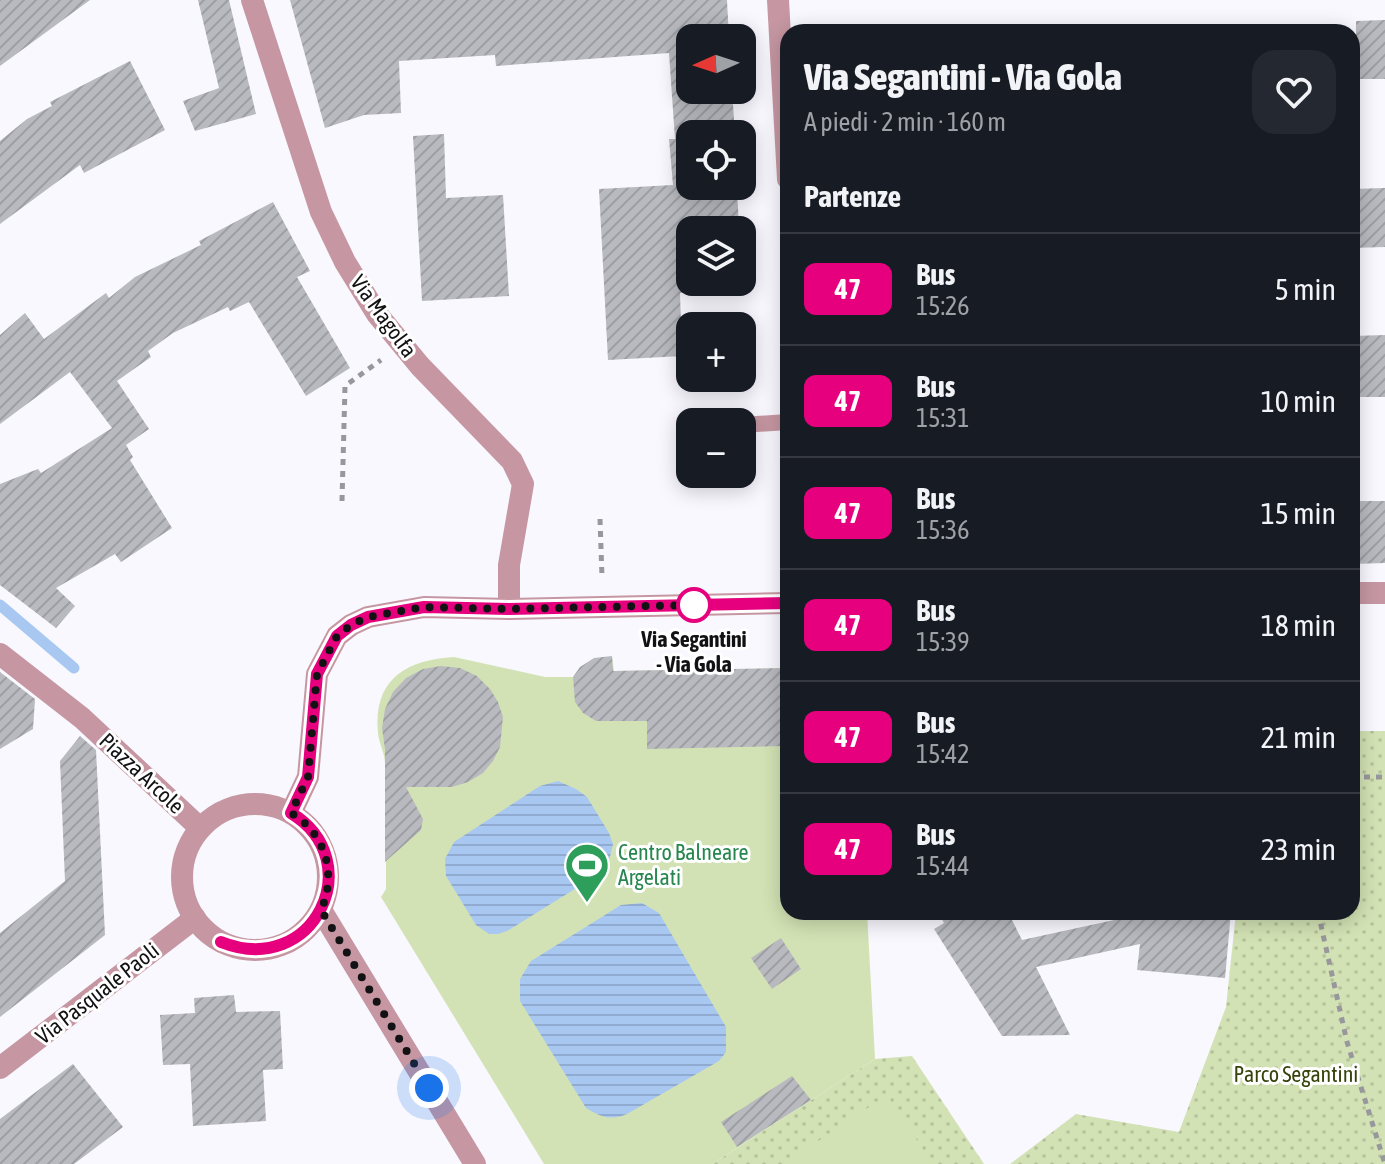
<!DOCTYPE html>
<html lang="it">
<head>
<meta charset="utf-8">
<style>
  body { margin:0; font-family:"Asap Condensed",sans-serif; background:#242831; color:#f1f3f6; height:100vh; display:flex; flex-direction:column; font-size:30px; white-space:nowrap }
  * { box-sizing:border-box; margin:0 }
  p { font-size:26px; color:#9ea1a6 }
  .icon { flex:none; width:44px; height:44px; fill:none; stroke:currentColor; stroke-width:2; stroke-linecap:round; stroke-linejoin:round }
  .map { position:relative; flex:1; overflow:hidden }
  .side { position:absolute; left:780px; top:24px; width:580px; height:896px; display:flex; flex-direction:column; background:#171b24; border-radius:24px; box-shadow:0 4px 20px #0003 }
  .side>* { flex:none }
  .badge { padding:0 16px; border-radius:12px; font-size:28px; line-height:52px }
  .needle { width:52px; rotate:267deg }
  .fabs { position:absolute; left:676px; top:24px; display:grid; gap:16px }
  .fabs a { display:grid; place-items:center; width:80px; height:80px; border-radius:16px; background:#171b24; box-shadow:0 4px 20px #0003; font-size:40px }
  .you { position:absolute; width:40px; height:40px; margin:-20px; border:6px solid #fff; border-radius:50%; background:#1a73e8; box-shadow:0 0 0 12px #1a73e833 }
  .map>.badge { position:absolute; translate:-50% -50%; box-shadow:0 0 0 4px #fff }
  h2 { padding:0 24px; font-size:30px; line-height:72px }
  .round { display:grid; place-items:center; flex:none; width:84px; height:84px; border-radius:24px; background:#242831 }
  .head { display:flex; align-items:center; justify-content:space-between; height:136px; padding:0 24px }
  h1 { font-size:38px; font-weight:800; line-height:60px }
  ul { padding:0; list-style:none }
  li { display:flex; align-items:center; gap:24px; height:112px; padding:0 24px; border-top:2px solid #363941 }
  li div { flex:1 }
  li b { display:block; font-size:30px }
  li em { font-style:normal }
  li .badge { min-width:88px; font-weight:700; text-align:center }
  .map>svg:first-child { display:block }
  .green { fill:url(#green-dots) }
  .pitch { fill:#d3e2b4 }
  .water { fill:url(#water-rules) }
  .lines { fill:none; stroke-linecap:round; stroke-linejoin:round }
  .stream { stroke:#a8c8f2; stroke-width:11 }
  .building { fill:url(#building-hatch) }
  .path { stroke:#98989c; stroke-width:5; stroke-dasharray:6 6; stroke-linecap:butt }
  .service { stroke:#c697a2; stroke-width:16 }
  .minor { stroke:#c697a2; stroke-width:22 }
  .line-casing { stroke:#fff; stroke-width:18 }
  .line { stroke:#e6007e; stroke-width:12 }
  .walk { stroke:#121214; stroke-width:8; stroke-dasharray:0 14.4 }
  .stop-dot { fill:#fff; stroke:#e6007e; stroke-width:4 }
  .labels { text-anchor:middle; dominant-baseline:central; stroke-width:6; stroke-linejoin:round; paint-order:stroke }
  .street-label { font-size:22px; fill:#121214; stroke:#fff }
  .stop-label { font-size:22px; font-weight:bold; fill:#121214; stroke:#fff }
  .leisure-label { font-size:22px; fill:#27864d; stroke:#fff; text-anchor:start }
  .park-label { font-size:22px; fill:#36430a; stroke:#fff }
</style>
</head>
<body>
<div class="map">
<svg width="1385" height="1164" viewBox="0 0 1385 1164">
  <defs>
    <pattern id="green-dots" width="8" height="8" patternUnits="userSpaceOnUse" patternTransform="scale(2)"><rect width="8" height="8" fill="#d3e2b4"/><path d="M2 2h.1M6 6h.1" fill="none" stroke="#b4c19a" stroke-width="1.8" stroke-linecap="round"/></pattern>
    <pattern id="water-rules" width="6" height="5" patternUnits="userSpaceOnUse" patternTransform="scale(2)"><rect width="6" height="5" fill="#a8c8f2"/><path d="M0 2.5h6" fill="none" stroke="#90abcf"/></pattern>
    <pattern id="building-hatch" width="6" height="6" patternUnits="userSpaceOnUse" patternTransform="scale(2)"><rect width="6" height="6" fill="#b9babf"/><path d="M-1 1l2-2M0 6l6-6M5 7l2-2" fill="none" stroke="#9e9fa3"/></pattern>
  </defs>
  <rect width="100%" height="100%" fill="#f8f8fe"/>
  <g class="green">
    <polygon points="1352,731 1385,731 1385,1164 1010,1164 1076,1114 1179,1132 1226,1007 1236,912 1352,912"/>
    <polygon points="912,1056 984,1164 712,1164 875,1059"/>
  </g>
  <g class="pitch">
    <path d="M454 657 545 677H573C584 662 594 658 612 657L614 671 788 668V912H867L875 1059 712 1164H544L381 897 386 889C386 847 386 805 385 764 385 753 379 744 378 733 373 680 405 660 454 657Z"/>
    <polygon points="887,1095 933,1164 784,1164"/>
  </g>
  <g class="water">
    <polygon points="558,781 576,789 587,797 609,833 613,844 607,869 507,931 498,934 489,934 476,925 446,876 445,859 454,842 540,786"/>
    <path d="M642 903 659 913 726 1027V1052L719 1061 627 1114C612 1121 600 1117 586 1108L520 1001V979L531 961 621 905Z"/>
  </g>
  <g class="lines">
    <polyline class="stream" points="0,605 74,668"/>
  </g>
  <g class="building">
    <polygon points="0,0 90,0 0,66"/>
    <polygon points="198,0 229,0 256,114 195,131 183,101 219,88"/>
    <polygon points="290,0 727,0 729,38 690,38 690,90 732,90 735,134 690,134 690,186 737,186 739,230 690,230 690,282 713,282 713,291 680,293 682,356 608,360 599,189 673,185 669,139 675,139 669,53 496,66 495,55 399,61 401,113 364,115 325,128"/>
    <polygon points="1385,20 1385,79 1356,79 1356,21"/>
    <polygon points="130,61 165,130 84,173 80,165 0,224 0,141 27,119 52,106 50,102"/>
    <polygon points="444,134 446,198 503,195 509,296 422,301 413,136"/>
    <polygon points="1385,188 1385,247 1352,248 1352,189"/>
    <polygon points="273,202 310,271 297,277 350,368 306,396 249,302 230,311 228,307 173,333 148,351 151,357 117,381 149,429 126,445 133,457 130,460 172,528 121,562 115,554 56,588 75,606 56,628 0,585 0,484 38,469 41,473 112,428 70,372 0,424 0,335 25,313 44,339 106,293 109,298 135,277 201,245 199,241"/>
    <polygon points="1385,335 1385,397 1352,397 1352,336"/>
    <polygon points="1352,501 1385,501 1385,563 1352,564"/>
    <polygon points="612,656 613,671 788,668 788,746 647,749 647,721 596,721 583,713 575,702 573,677 580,667 594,658"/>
    <polygon points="441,666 460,668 477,676 490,689 498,702 503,717 500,747 493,761 483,773 468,782 452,787 406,787 423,819 421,830 385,862 385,749 382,728 385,709 393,692 406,678 423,669"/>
    <polygon points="0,672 35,699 33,729 0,749"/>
    <polygon points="80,736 96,750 105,935 0,1017 0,933 65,881 60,761"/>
    <polygon points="938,912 1008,912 1022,940 1151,912 1231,912 1225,978 1137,970 1140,944 1036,967 1070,1035 1002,1036 934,929 944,923"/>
    <polygon points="781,938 801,969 772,989 751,958"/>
    <polygon points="234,995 236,1012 280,1011 283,1069 263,1070 266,1121 193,1126 190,1064 163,1065 160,1015 195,1013 194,998"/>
    <polygon points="73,1064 123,1127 74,1164 0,1164 0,1119"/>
    <polygon points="792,1076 811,1100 737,1147 721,1122"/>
  </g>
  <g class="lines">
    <g class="path">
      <polyline points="342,501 345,386 381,360"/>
      <polyline points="600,519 602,577"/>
      <polyline points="1352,777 1385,777"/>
      <polyline points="1318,912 1347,1042 1385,1164"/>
    </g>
    <polyline class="service" points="742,425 788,422"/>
    <g class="minor">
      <polyline points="252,0 321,212 345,262 377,314 420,366 512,461 523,484 509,565 509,609"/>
      <polyline points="778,0 788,179"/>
      <polyline points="1352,593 1385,593"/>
      <polyline points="0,654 82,718 200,828"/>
      <circle cx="255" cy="877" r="73"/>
      <polyline points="291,813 308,777 317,674 337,636 351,625 368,617 424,607 509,609 788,603"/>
      <polyline points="321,910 475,1164"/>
      <polyline points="0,1068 195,918"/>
    </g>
  </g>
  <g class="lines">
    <g class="line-casing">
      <path id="line" d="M221 942C314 979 370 861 291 813L308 777 317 674 337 636 351 625 368 617 424 607 509 609 788 603"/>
    </g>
    <use href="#line" class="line"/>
    <path class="walk" d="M429 1088 321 910C337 874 326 834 291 813L308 777 317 674 337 636 351 625 368 617 424 607 509 609 694 605"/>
  </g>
  <defs>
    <g id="stadium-pin" transform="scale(2.3)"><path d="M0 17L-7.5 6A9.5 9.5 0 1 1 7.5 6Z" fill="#2e9e5b" stroke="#fff"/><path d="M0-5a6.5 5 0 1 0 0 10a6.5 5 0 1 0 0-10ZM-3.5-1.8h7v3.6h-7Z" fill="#fff"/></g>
  </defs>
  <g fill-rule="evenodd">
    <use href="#stadium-pin" x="587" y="865"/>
  </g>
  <circle class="stop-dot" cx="694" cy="605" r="16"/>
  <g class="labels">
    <g class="street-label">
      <text transform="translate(384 316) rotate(54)">Via Magolfa</text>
      <text transform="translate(142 773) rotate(43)">Piazza Arcole</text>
      <text transform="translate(97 993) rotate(-38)">Via Pasquale Paoli</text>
    </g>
    <g class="stop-label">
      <text x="694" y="639">Via Segantini<tspan x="694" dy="25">- Via Gola</tspan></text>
    </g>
    <g class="leisure-label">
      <text x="618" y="852">Centro Balneare<tspan x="618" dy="25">Argelati</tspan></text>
    </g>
    <g class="park-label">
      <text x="1296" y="1074">Parco Segantini</text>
    </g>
  </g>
</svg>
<div class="fabs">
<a><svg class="needle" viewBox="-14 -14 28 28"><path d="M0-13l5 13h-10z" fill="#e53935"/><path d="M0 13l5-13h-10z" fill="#9ea1a6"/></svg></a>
<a><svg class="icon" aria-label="locate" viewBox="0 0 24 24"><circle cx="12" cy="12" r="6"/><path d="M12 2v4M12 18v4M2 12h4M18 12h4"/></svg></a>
<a><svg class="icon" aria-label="layers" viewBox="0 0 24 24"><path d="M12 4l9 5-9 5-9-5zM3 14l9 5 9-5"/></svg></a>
<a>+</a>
<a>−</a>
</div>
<div class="you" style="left:429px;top:1088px"></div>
<section class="side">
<div class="head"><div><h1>Via Segantini - Via Gola</h1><p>A piedi · 2 min · 160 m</p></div><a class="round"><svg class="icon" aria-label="heart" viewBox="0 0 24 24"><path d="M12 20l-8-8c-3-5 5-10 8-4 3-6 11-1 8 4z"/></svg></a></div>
<h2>Partenze</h2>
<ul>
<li><span class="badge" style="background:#e6007e;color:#fff">47</span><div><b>Bus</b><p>15:26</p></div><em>5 min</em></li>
<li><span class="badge" style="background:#e6007e;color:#fff">47</span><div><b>Bus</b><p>15:31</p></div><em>10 min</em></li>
<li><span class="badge" style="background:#e6007e;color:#fff">47</span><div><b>Bus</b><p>15:36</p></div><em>15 min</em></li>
<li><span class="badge" style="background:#e6007e;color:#fff">47</span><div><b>Bus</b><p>15:39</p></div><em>18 min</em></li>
<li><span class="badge" style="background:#e6007e;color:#fff">47</span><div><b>Bus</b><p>15:42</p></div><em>21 min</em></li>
<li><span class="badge" style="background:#e6007e;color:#fff">47</span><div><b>Bus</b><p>15:44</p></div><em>23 min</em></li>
</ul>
</section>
</div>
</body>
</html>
